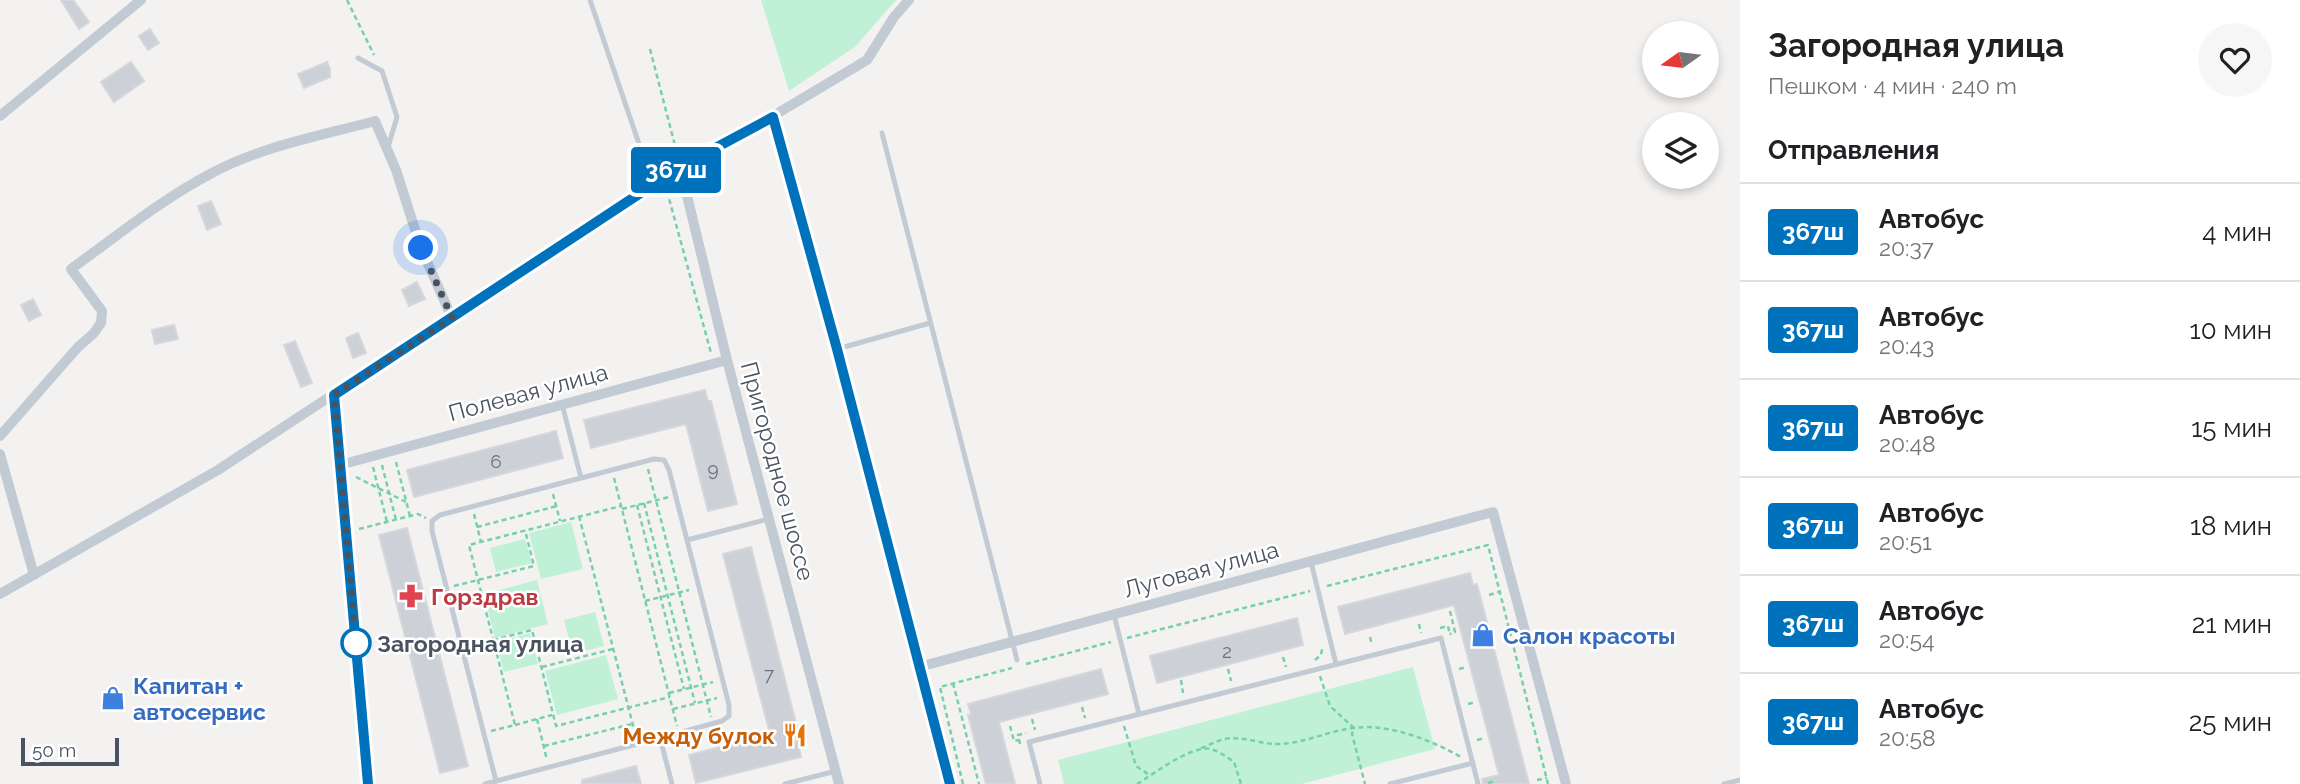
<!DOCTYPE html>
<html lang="ru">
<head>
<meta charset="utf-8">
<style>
  body { margin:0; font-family:Raleway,sans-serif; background:#f6f6f6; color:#202124; height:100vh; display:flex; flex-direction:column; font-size:26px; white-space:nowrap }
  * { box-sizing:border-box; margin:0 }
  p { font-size:23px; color:#757577 }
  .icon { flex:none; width:38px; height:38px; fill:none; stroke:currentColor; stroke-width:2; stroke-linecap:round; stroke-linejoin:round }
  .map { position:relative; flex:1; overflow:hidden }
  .drawer { display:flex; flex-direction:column; background:#fff; width:560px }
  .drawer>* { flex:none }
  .badge { padding:0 14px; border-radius:5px; font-size:24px; line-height:46px }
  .needle { width:46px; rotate:256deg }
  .controls { position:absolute; left:1642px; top:21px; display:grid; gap:14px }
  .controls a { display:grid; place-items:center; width:77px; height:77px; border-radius:50%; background:#fff; box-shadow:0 4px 10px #0003; font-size:35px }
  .scale { position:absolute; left:21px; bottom:18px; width:98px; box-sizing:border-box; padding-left:7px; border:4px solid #495360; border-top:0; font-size:19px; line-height:24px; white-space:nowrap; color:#495360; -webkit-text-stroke:5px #fff; paint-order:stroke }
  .you { position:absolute; width:35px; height:35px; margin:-18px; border:5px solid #fff; border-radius:50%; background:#1a73e8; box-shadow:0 0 0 10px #1a73e833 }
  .map>.badge { position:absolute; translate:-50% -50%; box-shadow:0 0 0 4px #fff }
  h2 { padding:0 28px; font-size:26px; line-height:63px }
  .round { display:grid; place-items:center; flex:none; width:74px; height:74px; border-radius:37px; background:#f6f6f6 }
  .summary { display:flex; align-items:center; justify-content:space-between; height:119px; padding:0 28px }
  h1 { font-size:33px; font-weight:700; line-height:52px }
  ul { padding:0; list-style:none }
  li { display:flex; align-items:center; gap:21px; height:98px; padding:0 28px; border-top:2px solid #e0e0e0 }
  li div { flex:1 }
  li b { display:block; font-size:26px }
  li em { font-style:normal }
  li .badge { min-width:77px; font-weight:700; text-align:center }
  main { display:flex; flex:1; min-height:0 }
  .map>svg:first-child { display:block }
  .green { fill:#c0f1d7 }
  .building { fill:#cdd0d7; stroke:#d5d7dd; stroke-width:2 }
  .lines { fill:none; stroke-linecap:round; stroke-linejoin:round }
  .path { stroke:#77d0ac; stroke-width:2.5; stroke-dasharray:5 3.5; stroke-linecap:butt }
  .service { stroke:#c2cad3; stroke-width:5 }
  .minor { stroke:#c2cad3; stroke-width:10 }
  .line-casing { stroke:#fff; stroke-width:16 }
  .line { stroke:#0072bc; stroke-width:10 }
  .walk { stroke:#495360; stroke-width:7; stroke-dasharray:0 12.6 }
  .stop-dot { fill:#fff; stroke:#0072bc; stroke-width:3.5 }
  .labels { text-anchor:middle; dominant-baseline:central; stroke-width:5; stroke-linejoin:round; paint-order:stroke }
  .number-label { font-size:19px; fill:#6a727e }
  .street-label { font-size:23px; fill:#495360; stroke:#fff }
  .health-label { font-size:23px; font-weight:bold; fill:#be3a42; stroke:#fff; text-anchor:start }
  .shop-label { font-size:23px; font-weight:bold; fill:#366cbe; stroke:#fff; text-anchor:start }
  .stop-label { font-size:23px; font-weight:bold; fill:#495360; stroke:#fff; text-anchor:start }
  .food-label { font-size:23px; font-weight:bold; fill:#c56008; stroke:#fff; text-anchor:end }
</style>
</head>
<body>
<main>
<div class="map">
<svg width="1740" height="784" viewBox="0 0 1740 784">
  <rect width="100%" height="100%" fill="#f4f2f1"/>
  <g class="green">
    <polygon points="761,0 896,0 855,47 789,91"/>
    <polygon points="571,522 583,569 541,579 529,533"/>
    <polygon points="525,539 532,563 496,572 490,548"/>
    <polygon points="537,580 548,624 495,638 484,594"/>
    <polygon points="595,612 604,646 573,654 564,620"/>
    <polygon points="530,633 538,664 504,672 496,642"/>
    <polygon points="606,655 618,699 557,715 545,671"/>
    <polygon points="1413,667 1435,749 1302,784 1064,784 1058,760"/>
  </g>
  <g class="building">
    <polygon points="61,0 73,0 89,22 79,29"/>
    <polygon points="150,29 159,43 148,50 139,36"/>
    <polygon points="131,62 144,81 114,102 101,82"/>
    <polygon points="327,62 330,69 330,77 304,88 298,74"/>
    <polygon points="211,201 221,224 207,230 198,206"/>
    <polygon points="417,282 425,299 409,306 402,290"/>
    <polygon points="33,299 41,315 29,321 21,305"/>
    <polygon points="174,325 178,339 155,344 152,330"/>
    <polygon points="358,333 366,353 353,358 346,338"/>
    <polygon points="295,341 312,383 301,387 284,345"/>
    <polygon points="705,390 708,401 711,401 737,504 708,511 686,424 591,448 584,420"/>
    <polygon points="556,431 563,458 414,497 407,470"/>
    <polygon points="407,528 468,766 440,773 379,535"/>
    <polygon points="751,547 801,743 798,743 801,757 696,783 689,755 770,734 723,554"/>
    <polygon points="1470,573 1473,585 1477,584 1529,784 1483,784 1482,779 1499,775 1454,605 1345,634 1338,607"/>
    <polygon points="1297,618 1303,645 1157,683 1150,656"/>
    <polygon points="1101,669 1108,694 999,722 1015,784 986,784 968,715 971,714 968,704"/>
    <polygon points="636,766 641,784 582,784 582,780"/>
  </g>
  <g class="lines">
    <g class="path">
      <polyline points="347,0 374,55"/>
      <polyline points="650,49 678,157"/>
      <polyline points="667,191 711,353"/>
      <polyline points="396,462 410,516"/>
      <polyline points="382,465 396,520"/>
      <polyline points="373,467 387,522"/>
      <polyline points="648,469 711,717"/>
      <polyline points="356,477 406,502"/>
      <polyline points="614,478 677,726"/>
      <polyline points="553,494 560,521"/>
      <polyline points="644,503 695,703"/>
      <polyline points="637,505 684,689"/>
      <polyline points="622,509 669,497"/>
      <polyline points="474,514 481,542"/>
      <polyline points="579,516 636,737"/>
      <polyline points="477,527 557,506"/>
      <polyline points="359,529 418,514 426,518"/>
      <polyline points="454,586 534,566 525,530"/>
      <polyline points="1327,586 1488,545 1548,784"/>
      <polyline points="1489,595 1499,592"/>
      <polyline points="645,601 689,590"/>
      <polyline points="1450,611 1455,632 1450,634"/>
      <polyline points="1419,624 1421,633"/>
      <polyline points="1440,628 1448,626 1450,635"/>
      <polyline points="1370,637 1372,645"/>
      <polyline points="1127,638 1310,591"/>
      <polyline points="493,640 532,630 556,726 670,697"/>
      <polyline points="1283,657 1286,667"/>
      <polyline points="1315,660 1321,655 1322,649"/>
      <polyline points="1026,664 1111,642"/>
      <polyline points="542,667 613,649"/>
      <polyline points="1228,669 1231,681"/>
      <polyline points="1459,669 1467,667"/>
      <polyline points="1320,676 1330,706 1354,728 1352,734 1365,784"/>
      <polyline points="1181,680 1183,693"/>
      <polyline points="953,683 979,784"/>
      <polyline points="669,693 713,682"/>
      <polyline points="1468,704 1476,702"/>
      <polyline points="1082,707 1085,718"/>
      <polyline points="673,709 717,698"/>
      <polyline points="537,719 547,760"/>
      <polyline points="1032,719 1035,730"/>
      <polyline points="515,725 552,715"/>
      <polyline points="1010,726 1014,741 1019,740"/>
      <polyline points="1124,726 1136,766 1151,776"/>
      <polyline points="491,731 515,725 469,545 621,506"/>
      <polyline points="1477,740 1485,738"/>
      <polyline points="1020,744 1018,735 1026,733"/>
      <polyline points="544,746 632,724"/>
      <path d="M1201 748C1208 746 1214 742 1221 740 1240 734 1260 745 1280 744 1305 743 1328 731 1353 728 1388 723 1431 740 1461 757"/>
      <polyline points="1537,780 1547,778"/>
      <polyline points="1488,783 1496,781"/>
      <polyline points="963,784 940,687 1012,668"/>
      <path d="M1137 784C1154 774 1191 745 1210 749 1219 751 1227 757 1234 762L1241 784"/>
    </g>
    <g class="service">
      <polyline points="590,0 653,185"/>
      <polyline points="358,58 382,71 397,117 388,147"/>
      <polyline points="882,133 1017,660"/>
      <polyline points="837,349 930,323"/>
      <polyline points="562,404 581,478 654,459 664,460 669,470 687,540"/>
      <polyline points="1311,562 1336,664"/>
      <polyline points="1114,615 1139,714"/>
      <polyline points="660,738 722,721 729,716 729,705 687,540 769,519"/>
      <polyline points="496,781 432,531 432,521 440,515 581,478"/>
      <polyline points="485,784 660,738 672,784"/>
      <polyline points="785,784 836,771"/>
      <polyline points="1040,784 1029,742 1441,638 1478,784"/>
      <polyline points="1390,784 1473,763"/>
      <polyline points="1724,784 1740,780"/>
    </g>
    <g class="minor">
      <polyline points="0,116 141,0"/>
      <polyline points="773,117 837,349 950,784"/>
      <polyline points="680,167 727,360 839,784"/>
      <polyline points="334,395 369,784"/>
      <path d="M0 436 78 347 93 334 101 323 102 311 71 269C117 236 162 199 212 173 262 146 320 136 375 121L396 170 421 248 452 318"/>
      <polyline points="0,454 34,575"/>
      <polyline points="340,465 727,360"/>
      <polyline points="0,594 218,470 680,167 714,151 867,60 894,17 909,0"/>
      <polyline points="919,667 1493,512 1566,784"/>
    </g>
  </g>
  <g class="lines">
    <g class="line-casing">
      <polyline id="line" points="368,784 334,395 680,167 773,117 837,349 950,784"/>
    </g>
    <use href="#line" class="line"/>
    <polyline class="walk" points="356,643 334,395 452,318 421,248"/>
  </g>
  <defs>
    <g id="pharmacy-bare" transform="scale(1.89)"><path d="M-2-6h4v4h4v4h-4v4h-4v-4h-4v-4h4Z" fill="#e0444e" stroke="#fff" stroke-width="2.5" paint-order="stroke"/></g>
    <g id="shop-bare" transform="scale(1.89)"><path d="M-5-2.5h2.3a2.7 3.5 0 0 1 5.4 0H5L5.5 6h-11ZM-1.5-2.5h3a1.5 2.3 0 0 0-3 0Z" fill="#3f7fe0" stroke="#fff" stroke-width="2.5" paint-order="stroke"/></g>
    <g id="restaurant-bare" transform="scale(1.89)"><path d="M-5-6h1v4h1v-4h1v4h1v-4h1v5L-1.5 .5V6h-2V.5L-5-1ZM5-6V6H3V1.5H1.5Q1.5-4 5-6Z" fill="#e8710a" stroke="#fff" stroke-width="2.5" paint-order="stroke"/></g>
  </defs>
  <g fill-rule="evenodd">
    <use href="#pharmacy-bare" x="411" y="596"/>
    <use href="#shop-bare" x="1483" y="635"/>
    <use href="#shop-bare" x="113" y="698"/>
    <use href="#restaurant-bare" x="795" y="735"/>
  </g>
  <circle class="stop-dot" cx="356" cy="643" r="14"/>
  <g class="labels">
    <g class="number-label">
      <text x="496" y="461">6</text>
      <text x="713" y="469">9</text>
      <text x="1227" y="651">2</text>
      <text x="769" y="674">7</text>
    </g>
    <g class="street-label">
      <text transform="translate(528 392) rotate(-15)">Полевая улица</text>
      <text transform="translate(778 471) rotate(75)">Пригородное шоссе</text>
      <text transform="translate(1201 569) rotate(-15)">Луговая улица</text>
    </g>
    <g class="health-label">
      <text x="431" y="596">Горздрав</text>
    </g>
    <g class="shop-label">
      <text x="1503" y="635">Салон красоты</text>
      <text x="133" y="685">Капитан +<tspan x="133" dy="26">автосервис</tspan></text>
    </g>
    <g class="stop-label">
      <text x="377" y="643">Загородная улица</text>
    </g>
    <g class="food-label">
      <text x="775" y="735">Между булок</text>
    </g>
  </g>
</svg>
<div class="controls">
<a><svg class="needle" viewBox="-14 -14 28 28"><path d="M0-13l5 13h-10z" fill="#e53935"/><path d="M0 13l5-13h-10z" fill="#757577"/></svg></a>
<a><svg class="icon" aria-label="layers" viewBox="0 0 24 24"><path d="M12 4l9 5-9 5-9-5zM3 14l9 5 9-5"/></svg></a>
</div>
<div class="scale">50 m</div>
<div class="you" style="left:421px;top:248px"></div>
<b class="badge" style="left:676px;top:170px;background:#0072bc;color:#fff">367ш</b>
</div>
<section class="drawer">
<div class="summary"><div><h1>Загородная улица</h1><p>Пешком · 4 мин · 240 m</p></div><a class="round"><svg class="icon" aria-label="heart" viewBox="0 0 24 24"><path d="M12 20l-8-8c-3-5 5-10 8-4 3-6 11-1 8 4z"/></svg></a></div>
<h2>Отправления</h2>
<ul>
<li><span class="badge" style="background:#0072bc;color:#fff">367ш</span><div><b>Автобус</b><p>20:37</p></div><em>4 мин</em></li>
<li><span class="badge" style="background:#0072bc;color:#fff">367ш</span><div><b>Автобус</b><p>20:43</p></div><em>10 мин</em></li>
<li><span class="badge" style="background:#0072bc;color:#fff">367ш</span><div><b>Автобус</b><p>20:48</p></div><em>15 мин</em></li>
<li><span class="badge" style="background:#0072bc;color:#fff">367ш</span><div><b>Автобус</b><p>20:51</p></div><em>18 мин</em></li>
<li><span class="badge" style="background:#0072bc;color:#fff">367ш</span><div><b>Автобус</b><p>20:54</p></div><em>21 мин</em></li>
<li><span class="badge" style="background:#0072bc;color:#fff">367ш</span><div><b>Автобус</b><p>20:58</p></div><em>25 мин</em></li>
</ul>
</section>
</main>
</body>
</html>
